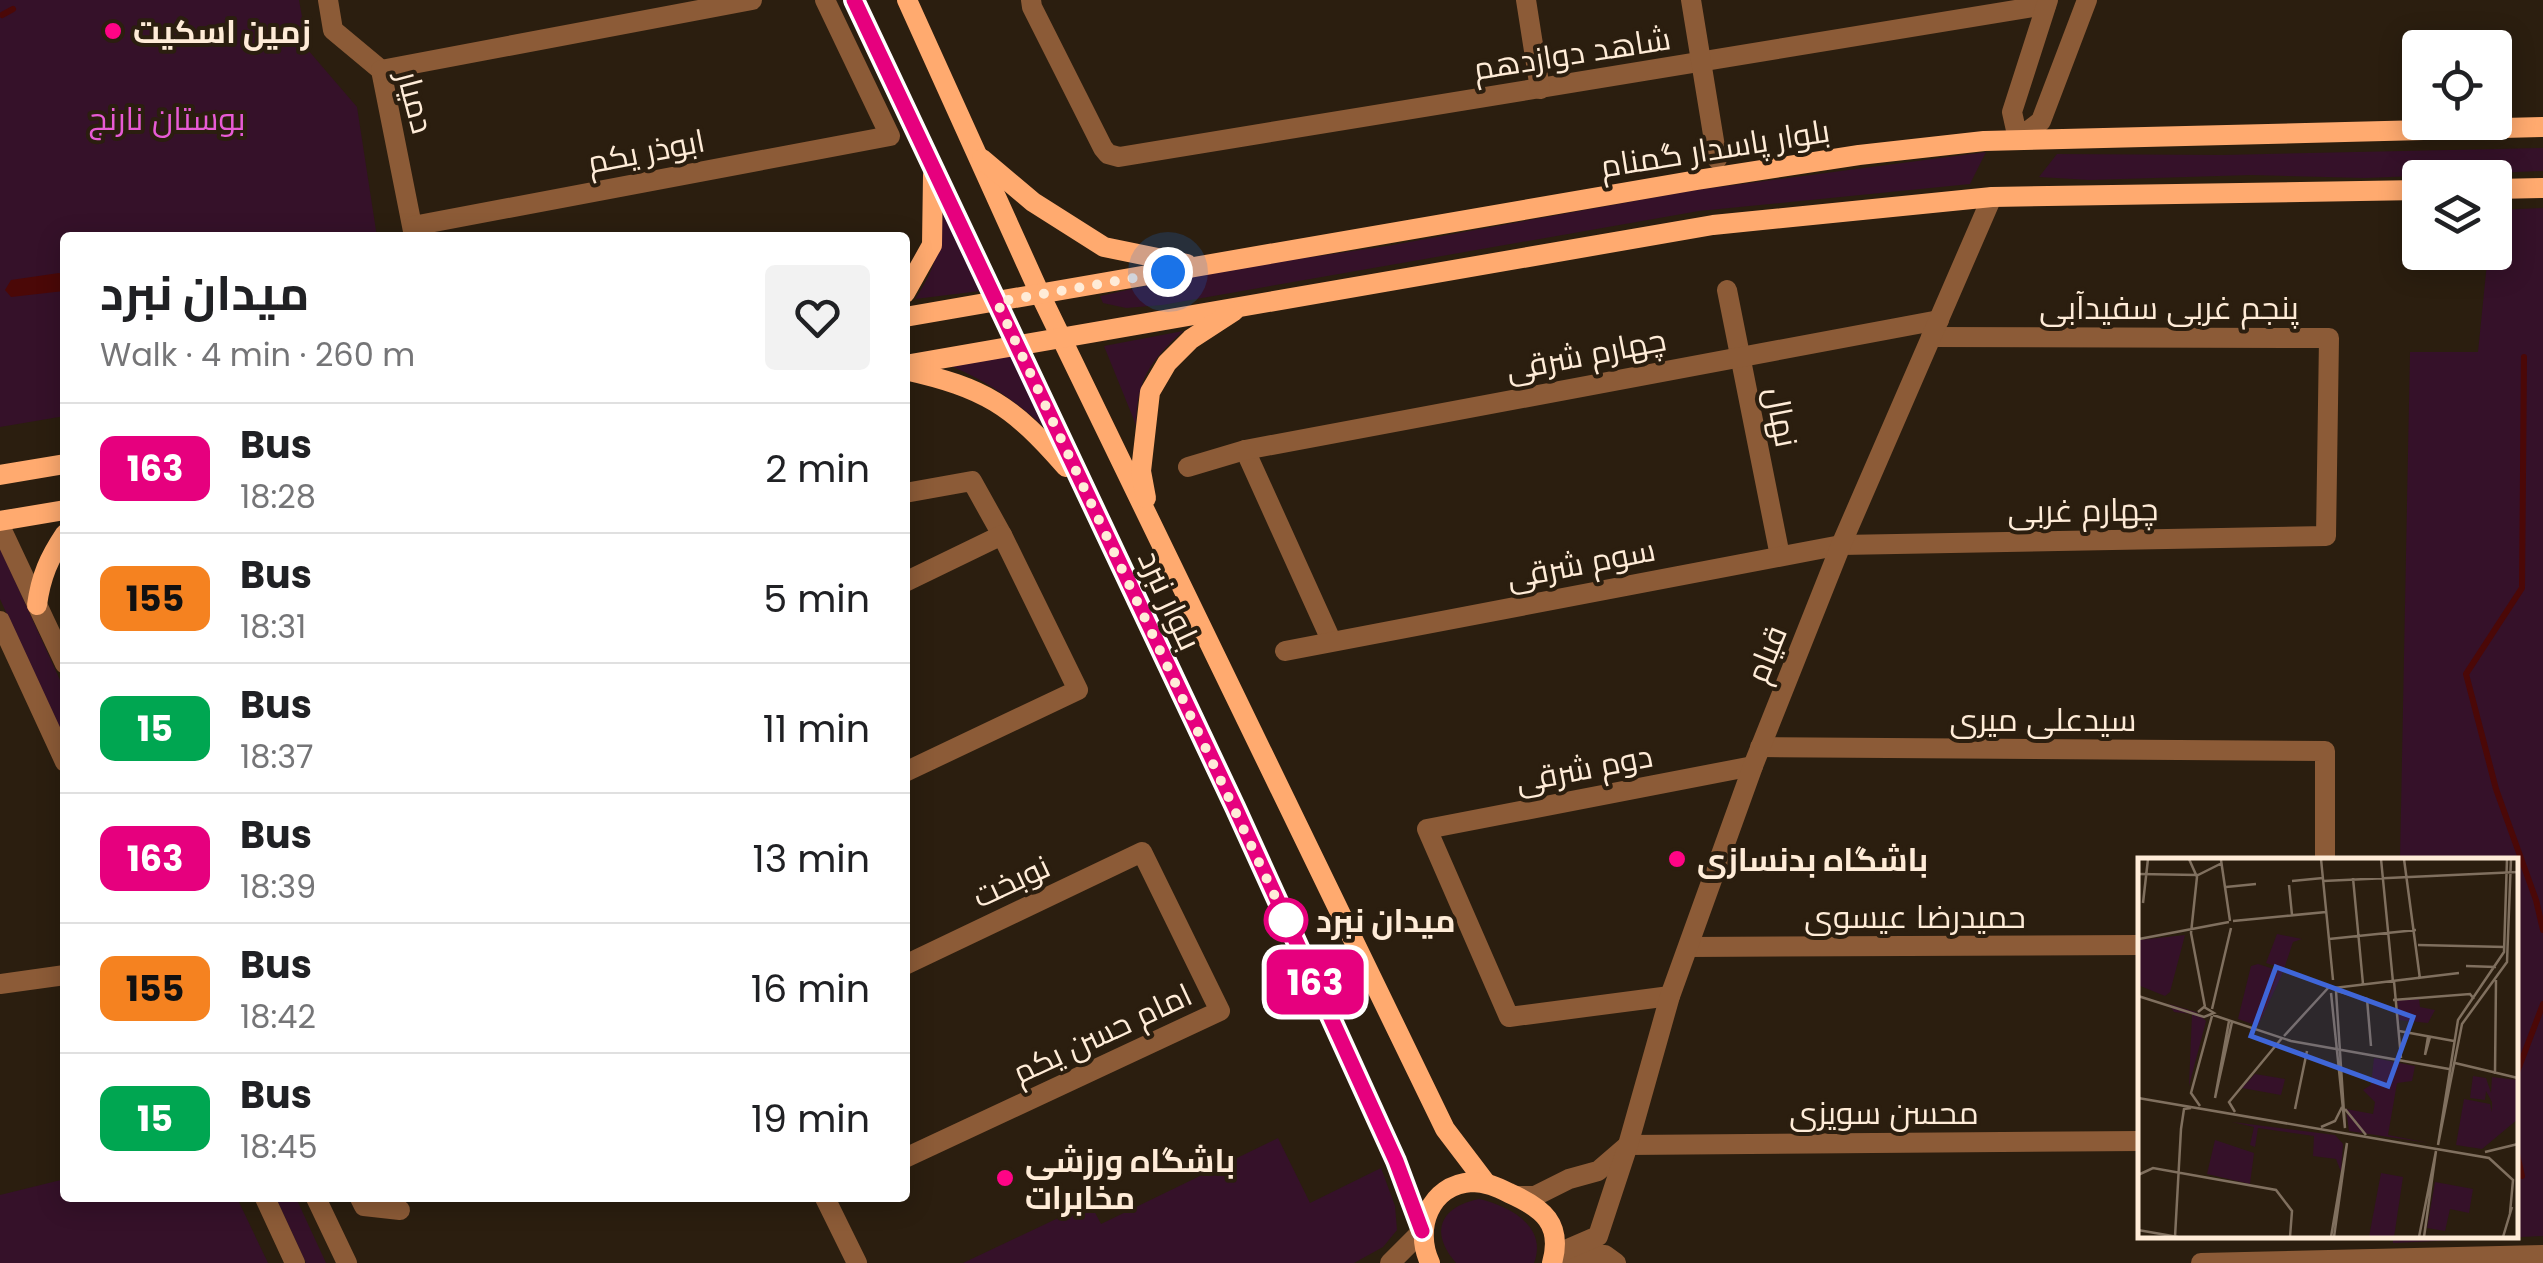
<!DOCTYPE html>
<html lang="en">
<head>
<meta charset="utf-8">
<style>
  body { margin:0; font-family:Poppins,Cairo,sans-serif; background:#f2f2f2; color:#202124; height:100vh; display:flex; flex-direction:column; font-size:38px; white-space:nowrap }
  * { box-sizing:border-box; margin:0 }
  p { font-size:32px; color:#757577 }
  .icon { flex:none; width:55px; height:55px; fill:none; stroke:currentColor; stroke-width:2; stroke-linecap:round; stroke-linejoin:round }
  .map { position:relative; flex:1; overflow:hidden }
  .details { position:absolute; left:60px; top:232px; width:850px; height:970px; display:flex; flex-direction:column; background:#fff; border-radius:10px; box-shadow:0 5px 25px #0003 }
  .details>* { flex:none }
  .badge { padding:0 20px; border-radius:15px; font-size:35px; line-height:65px }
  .tools { position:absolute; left:2402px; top:30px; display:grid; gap:20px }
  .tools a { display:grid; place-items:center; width:110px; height:110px; border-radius:10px; background:#fff; box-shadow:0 5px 25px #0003; font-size:50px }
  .you { position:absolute; width:50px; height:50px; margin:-25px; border:8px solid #fff; border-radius:50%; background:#1a73e8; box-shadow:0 0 0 15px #1a73e833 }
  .map>.badge { position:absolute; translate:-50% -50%; box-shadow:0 0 0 5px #fff }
  .round { display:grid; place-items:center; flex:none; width:105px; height:105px; border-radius:10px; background:#f2f2f2 }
  .headline { display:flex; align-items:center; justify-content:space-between; height:170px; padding:0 40px }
  h1 { font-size:48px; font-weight:700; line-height:75px }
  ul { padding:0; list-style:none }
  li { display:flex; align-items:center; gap:30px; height:130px; padding:0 40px; border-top:2px solid #e0e0e0 }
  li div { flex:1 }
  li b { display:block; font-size:38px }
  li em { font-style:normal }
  li .badge { min-width:110px; font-weight:700; text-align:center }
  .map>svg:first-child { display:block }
  .green { fill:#351129 }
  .water { fill:#4b0807 }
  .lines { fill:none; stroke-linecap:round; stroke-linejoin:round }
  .stream { stroke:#4b0807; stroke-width:6 }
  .minor { stroke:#8c5b37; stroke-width:20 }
  .tertiary { stroke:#8c5b37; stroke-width:20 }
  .secondary { stroke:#ffaa6f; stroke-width:20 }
  .line-casing { stroke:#fff; stroke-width:22 }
  .line { stroke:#e6007e; stroke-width:15 }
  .walk { stroke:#ffecd8; stroke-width:10; stroke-dasharray:0 18 }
  .poi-dot { fill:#ff0486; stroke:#2b1e0f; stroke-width:4 }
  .stop-dot { fill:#fff; stroke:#e6007e; stroke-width:5 }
  .labels { text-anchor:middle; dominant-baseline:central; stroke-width:8; stroke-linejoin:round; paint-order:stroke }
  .poi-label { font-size:32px; font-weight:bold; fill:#ffecd8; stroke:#2b1e0f; text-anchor:start }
  .street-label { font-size:32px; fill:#ffecd8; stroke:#2b1e0f }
  .park-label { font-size:32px; fill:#e85bd5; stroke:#2b1e0f }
  .stop-label { font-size:32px; font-weight:bold; fill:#ffecd8; stroke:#2b1e0f; text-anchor:start }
  .inset-river { fill:none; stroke:#4b0807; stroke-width:5 }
  .inset-road { fill:none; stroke:#80705f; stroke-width:2.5 }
  .view { fill:#3f66d8; fill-opacity:0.15; stroke:#3f66d8; stroke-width:5 }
  .inset-edge { fill:none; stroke:#ffecd8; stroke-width:5 }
</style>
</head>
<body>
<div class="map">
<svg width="2543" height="1263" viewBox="0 0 2543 1263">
  <rect width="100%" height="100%" fill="#2b1e0f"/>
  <g class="green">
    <polygon points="0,0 299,0 308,50 357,107 377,237 65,238 65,416 0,427"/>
    <polygon points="2543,148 2543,171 2365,178 2251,175 2090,180 2039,177 2057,154 2222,155"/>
    <polygon points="1986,152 1970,184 1699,211 1162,305 1126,308 1103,303 1100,296 1209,272 1387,246 1695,190"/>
    <polygon points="2543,208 2543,1236 2393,1243 2393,1236 2516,1236 2516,860 2400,860 2410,352 2478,352 2488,253 2495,252 2495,210"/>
    <path d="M943 210 980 291 915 299C935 270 941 245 943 210Z"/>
    <path d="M1183 331C1149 362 1137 380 1136 425L1104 346Z"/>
    <path d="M1010 356 1047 430C1017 402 989 382 951 366Z"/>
    <polygon points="0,548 65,691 65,742 0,599"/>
    <polygon points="1278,1138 1310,1203 1381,1168 1395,1206 1397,1230 1383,1247 1354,1263 963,1263 1090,1203 1101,1224"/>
    <polygon points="65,1179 65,1198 237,1198 268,1263 0,1263 0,1195"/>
    <polygon points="276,1198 296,1198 326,1263 306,1263"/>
    <path d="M1479 1199C1509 1206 1548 1226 1534 1263H1456C1429 1232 1440 1207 1479 1199Z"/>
  </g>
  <polygon class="water" points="59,273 65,276 64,291 11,297 5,290 11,280"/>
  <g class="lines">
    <g class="stream">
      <polyline points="2,15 13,9"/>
      <polyline points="2524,357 2522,588 2466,674 2496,789 2536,900 2543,930"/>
      <polyline points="2516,1075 2543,1004"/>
      <polyline points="2516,1150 2522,1176"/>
    </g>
    <g class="minor">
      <polyline points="328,0 333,30 381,70 414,236"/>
      <polyline points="1031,0 1032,7 1103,148 1108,154 1119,157 2046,5"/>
      <polyline points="1691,0 1717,159"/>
      <polyline points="381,70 752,0"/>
      <polyline points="413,226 890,136 825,0"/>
      <polyline points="1727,290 1780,556"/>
      <polyline points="1245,450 1331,640"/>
      <polyline points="1188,467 1245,450 1939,320"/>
      <polyline points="905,493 972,481 1002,535"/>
      <polyline points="905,582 1002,535 1078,690 905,772"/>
      <polyline points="1285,651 1841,545 2326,536 2329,338 1931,337"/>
      <polyline points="1760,747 2325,751 2325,860"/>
      <polyline points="1689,947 2140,945"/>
      <polyline points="905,965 1142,852 1220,1011 905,1158"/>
      <polyline points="1670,996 1509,1017 1427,829 1753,766"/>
      <polyline points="1628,1145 2140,1141"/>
      <polyline points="360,1198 364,1206 400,1210"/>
      <polyline points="1556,1255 1605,1255 1616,1263"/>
      <polyline points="2201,1263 2543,1255"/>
    </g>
    <g class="tertiary">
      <polyline points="1526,0 1540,89"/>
      <polyline points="2048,0 2012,112 2018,139 2041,121 2087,0"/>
      <polyline points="0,526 65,664"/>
      <polyline points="0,621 65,762"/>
      <polyline points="0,984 65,975"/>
      <polyline points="1516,1196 1535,1196 1569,1179 1598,1171 1627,1146"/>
      <polyline points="265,1198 295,1263"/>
      <polyline points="316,1198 347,1263"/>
      <polyline points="825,1198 857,1263"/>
      <polyline points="1554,1255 1598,1236 1628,1145 1670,996 1753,766 1841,545 1992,197"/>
      <polyline points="1390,1263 1422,1231"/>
    </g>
    <g class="secondary">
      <polyline points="854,0 1235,807 1396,1161 1422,1231"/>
      <polyline points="907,0 1040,294 1445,1129 1486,1183"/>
      <polyline points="982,159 1033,202 1104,247 1187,264"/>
      <polyline points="2495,189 2543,188"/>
      <polyline points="905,293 932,245 933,175"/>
      <polyline points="905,317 1697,180 1859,155 1984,141 2543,127"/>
      <polyline points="905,365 1713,225 1992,197 2420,190"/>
      <path d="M905 370C985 388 1012 405 1066 467"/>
      <polyline points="0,475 65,464"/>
      <polyline points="1146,498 1141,471 1150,392 1167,363 1191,339 1234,311"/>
      <polyline points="0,521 65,510"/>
      <path d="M37 605C41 576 49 558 65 534"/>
      <path d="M1430 1263C1414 1229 1429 1185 1472 1182 1486 1182 1497 1187 1509 1193 1543 1208 1563 1224 1552 1263"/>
    </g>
  </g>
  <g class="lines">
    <g class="line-casing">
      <polyline id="line" points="854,0 1235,807 1396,1161 1422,1231"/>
    </g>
    <use href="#line" class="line"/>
    <polyline class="walk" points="1168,272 997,302 1286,920"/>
  </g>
  <g class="poi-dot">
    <circle cx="113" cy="31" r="10"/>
    <circle cx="1677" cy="859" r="10"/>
    <circle cx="1005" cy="1178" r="10"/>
  </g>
  <circle class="stop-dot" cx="1286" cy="920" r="20"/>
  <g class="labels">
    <g class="poi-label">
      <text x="133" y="31">زمین اسکیت</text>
      <text x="1697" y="859">باشگاه بدنسازی</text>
      <text x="1025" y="1160">باشگاه ورزشی<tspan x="1025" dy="37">مخابرات</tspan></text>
    </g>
    <g class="street-label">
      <text transform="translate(1572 53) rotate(-9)">شاهد دوازدهم</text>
      <text transform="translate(416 102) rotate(75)">دمیار</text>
      <text transform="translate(1715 148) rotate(-9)">بلوار پاسدار گمنام</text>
      <text transform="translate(646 151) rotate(-11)">ابوذر یکم</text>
      <text x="2169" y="307">پنجم غربی سفیدآبی</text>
      <text transform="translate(1586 354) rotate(-11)">چهارم شرقی</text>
      <text transform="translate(1782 417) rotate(79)">نهال</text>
      <text transform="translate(2083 510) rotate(-1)">چهارم غربی</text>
      <text transform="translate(1581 563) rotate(-11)">سوم شرقی</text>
      <text transform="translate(1170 600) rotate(65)">بلوار نبرد</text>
      <text transform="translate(1766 654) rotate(-68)">قیام</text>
      <text x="2043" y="719">سیدعلی میری</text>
      <text transform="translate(1584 768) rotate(-11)">دوم شرقی</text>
      <text transform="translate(1011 881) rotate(-25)">نوبخت</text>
      <text x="1915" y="916">حمیدرضا عیسوی</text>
      <text transform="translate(1102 1033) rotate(-25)">امام حسن یکم</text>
      <text x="1884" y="1112">محسن سویزی</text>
    </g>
    <g class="park-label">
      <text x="167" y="118">بوستان نارنج</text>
    </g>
    <g class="stop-label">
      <text x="1316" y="920">میدان نبرد</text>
    </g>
  </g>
  <g transform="translate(2138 858)">
    <rect width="380" height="380" fill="#2b1e0f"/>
    <path d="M139 76 164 81 155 84 146 111 128 105ZM47 77 32 134 27 138 0 127 1 82ZM120 106 145 114 120 168 100 161 113 108ZM281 141 282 149 297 152 290 165 261 162 259 142ZM31 146 58 154 68 163 51 228 54 156 36 154ZM236 200 277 208 274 223 259 225 250 277 291 285 211 273 208 251 235 256 237 244 225 232 233 227ZM117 216 147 221 143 237 104 230ZM335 218 348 220 353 235 354 219 380 222V261L344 291 318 287 326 241 352 246 354 254V244L348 233 347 242 332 240ZM94 264 197 277 205 286 203 314 198 301 175 298 176 278 120 270 117 289 112 287 116 269ZM77 282 116 295 112 326 69 316ZM243 315 265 319 256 379H231ZM297 324 335 331 331 355 312 351 307 373 289 370Z" fill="#351129"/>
    <path class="inset-river" d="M121 159 137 115"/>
    <path class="inset-road" d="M51 1 59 19 53 75 67 149M183 1 195 122M243 1 255 124M266 1 282 121M369 1 366 94 320 162 300 287 324 166 369 104 373 1M83 2 92 63M0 16 60 17 84 5M215 20 225 126M154 23 185 20M185 23 380 14M151 27 154 57M88 29 118 26M5 45 10 1M95 63 188 54M1 81 91 64M191 81 278 72M280 87 367 89M328 108 358 109M256 123 263 200M196 130 321 115M199 133 229 141 233 188M193 135 207 270 198 133M0 138 66 159 76 155 66 149 60 154M255 142 332 136 336 141M74 151 93 70M75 157 153 183 311 211M91 163 77 240 94 164M261 173 316 183M146 178 191 129M290 179 287 197 292 179M317 205 380 220M357 216 358 122M0 240 351 300 375 322 372 355M62 248 53 235 74 158M157 251 169 193M207 251 228 277M97 254 91 244 144 180M183 269 197 263 204 249M347 294 380 286M0 317 15 310 138 332 154 353 152 379M0 372 40 379M37 379 43 271 46 251 53 250M193 379 209 285 196 379M281 379 298 293 286 379M365 379 374 349"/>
    <path class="view" d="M138 109 275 159 250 228 113 178Z"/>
    <rect width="380" height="380" class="inset-edge"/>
  </g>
</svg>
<div class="tools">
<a><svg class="icon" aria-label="locate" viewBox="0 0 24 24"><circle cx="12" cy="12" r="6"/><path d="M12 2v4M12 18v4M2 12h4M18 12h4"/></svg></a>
<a><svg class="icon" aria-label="layers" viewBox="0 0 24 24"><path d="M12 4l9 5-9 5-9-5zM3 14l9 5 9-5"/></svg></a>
</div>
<div class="you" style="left:1168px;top:272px"></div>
<b class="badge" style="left:1315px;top:982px;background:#e6007e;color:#fff">163</b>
<section class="details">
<div class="headline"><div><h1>میدان نبرد</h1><p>Walk · 4 min · 260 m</p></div><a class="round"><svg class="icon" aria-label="heart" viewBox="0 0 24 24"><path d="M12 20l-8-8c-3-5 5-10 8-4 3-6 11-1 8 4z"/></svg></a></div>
<ul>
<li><span class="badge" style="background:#e6007e;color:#fff">163</span><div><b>Bus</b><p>18:28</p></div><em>2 min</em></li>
<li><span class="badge" style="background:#f58220;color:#111">155</span><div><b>Bus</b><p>18:31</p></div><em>5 min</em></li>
<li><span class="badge" style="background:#00a651;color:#fff">15</span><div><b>Bus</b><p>18:37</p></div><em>11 min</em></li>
<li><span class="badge" style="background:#e6007e;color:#fff">163</span><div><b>Bus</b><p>18:39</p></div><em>13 min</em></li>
<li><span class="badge" style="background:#f58220;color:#111">155</span><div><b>Bus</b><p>18:42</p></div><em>16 min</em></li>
<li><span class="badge" style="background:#00a651;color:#fff">15</span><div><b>Bus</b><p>18:45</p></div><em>19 min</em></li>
</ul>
</section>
</div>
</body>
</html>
